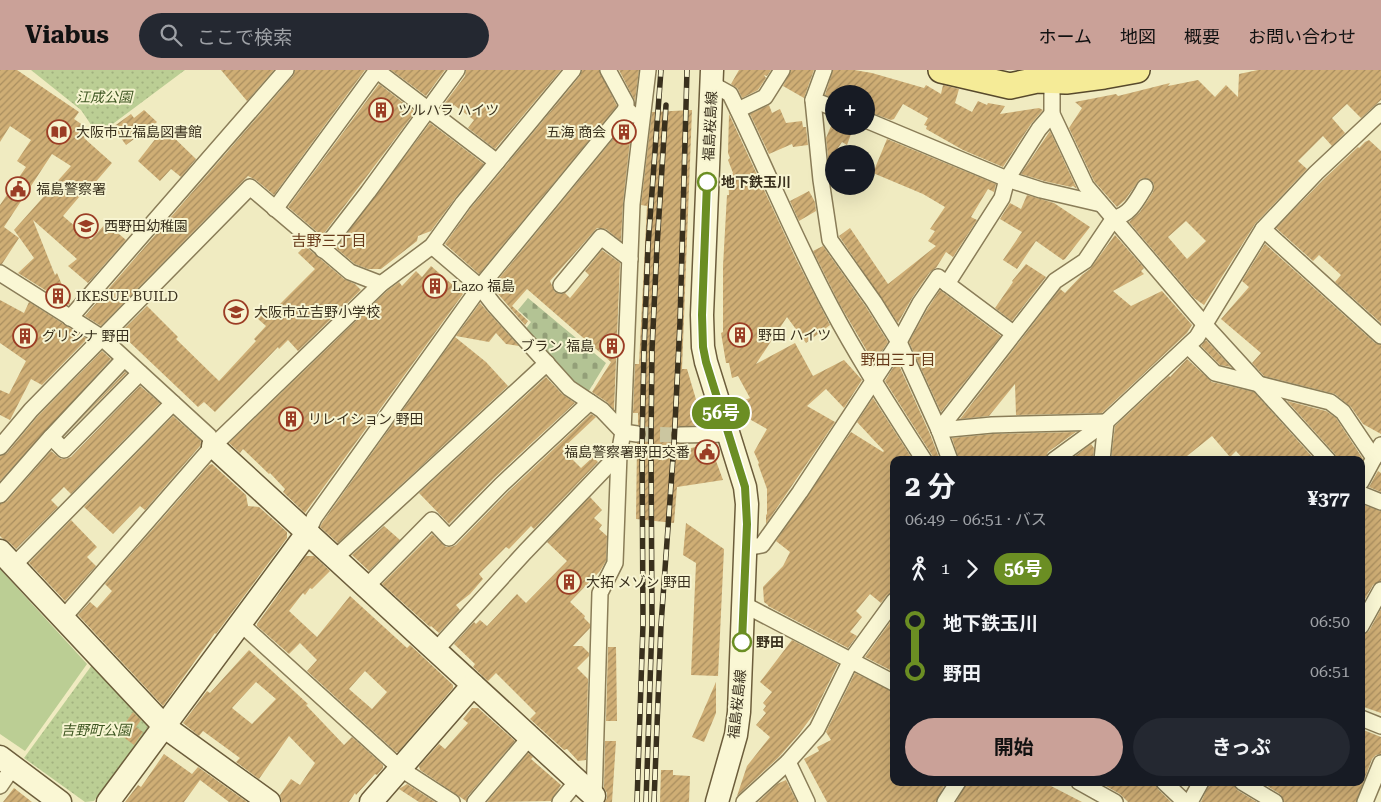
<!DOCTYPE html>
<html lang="ja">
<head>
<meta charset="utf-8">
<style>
  body { margin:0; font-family:"Roboto Serif","Noto Sans JP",serif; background:#242831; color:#f1f3f6; height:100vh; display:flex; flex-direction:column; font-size:19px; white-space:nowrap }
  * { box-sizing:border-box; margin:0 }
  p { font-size:16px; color:#9ea1a6 }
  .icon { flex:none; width:28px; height:28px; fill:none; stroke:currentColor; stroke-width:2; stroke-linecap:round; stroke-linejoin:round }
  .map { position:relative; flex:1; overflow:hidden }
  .drawer { position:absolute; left:890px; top:386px; width:475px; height:330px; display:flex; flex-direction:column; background:#171b24; border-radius:10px; box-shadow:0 5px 20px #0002 }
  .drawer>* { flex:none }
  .badge { padding:0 10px; border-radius:16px; font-size:18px; line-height:32px }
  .tools { position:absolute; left:825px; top:15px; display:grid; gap:10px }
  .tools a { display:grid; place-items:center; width:50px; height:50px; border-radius:50%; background:#171b24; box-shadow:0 5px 20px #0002; font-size:25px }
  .map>.badge { position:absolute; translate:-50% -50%; box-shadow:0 0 0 2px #fff }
  .legs { display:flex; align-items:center; gap:8px; height:55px; padding:0 15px; font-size:16px }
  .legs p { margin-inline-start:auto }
  .headline { display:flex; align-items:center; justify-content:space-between; height:85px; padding:0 15px }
  h1 { font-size:28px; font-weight:700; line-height:38px }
  .cta { display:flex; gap:10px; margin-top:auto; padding:10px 15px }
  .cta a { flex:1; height:58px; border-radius:30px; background:#caa198; color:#111; font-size:20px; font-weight:700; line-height:58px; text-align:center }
  .cta a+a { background:#242831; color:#f1f3f6 }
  ul { padding:0 15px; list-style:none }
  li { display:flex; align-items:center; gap:18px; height:50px; font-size:19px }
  li i { display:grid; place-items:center; width:8px; height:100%; margin:0 6px; background:currentColor }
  li i::after { content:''; width:12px; height:12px; margin:-6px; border:4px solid; border-radius:50%; background:#171b24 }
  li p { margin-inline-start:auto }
  li:first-child i { background:linear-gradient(#0000 50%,currentColor 0) }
  li:last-child i { background:linear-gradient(currentColor 50%,#0000 0) }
  header { display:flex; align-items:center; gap:30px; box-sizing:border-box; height:70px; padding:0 25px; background:#caa198; color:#111 }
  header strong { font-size:24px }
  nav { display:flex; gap:28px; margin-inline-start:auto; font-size:18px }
  .search { width:350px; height:45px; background:#242831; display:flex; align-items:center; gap:12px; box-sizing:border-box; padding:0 18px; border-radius:28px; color:#9ea1a6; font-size:19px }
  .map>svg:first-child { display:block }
  .cemetery { fill:url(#cemetery-stones) }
  .park { fill:url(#park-dots) }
  .pitch { fill:#bbce94 }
  .building { fill:url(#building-hatch); fill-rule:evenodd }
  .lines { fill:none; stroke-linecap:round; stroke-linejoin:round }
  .street-tunnel { stroke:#cbc6a0; stroke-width:15; stroke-dasharray:15 8; stroke-linecap:butt }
  .street-casing { stroke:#8a7d58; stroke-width:18 }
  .secondary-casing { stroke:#6c5d3b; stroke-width:25 }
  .primary-casing { stroke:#57492c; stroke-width:28 }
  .street { stroke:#faf7d4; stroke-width:15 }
  .secondary { stroke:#faf7d4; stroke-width:22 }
  .primary { stroke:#f5eb97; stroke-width:25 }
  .rail-casing { stroke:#39301d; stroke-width:5.5 }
  .rail { stroke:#f7f4d1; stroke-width:4; stroke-dasharray:11; stroke-linecap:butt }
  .line-1-casing { stroke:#fff; stroke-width:11 }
  .line-1 { stroke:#6b8e23; stroke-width:8 }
  .stop-1-dot { fill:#fff; stroke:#6b8e23; stroke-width:2.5 }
  .labels { text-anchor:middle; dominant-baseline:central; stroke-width:4; stroke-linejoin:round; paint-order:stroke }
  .park-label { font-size:14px; font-style:italic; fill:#3e5622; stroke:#f7f4d1 }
  .poi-label { font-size:14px; fill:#39301d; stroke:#f7f4d1; text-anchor:start }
  .street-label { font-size:14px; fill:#39301d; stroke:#f7f4d1 }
  .stop-label { font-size:14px; font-weight:bold; fill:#39301d; stroke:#f7f4d1; text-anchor:start }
  .neighbourhood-label { font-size:15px; fill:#673a1a; stroke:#f7f4d1 }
</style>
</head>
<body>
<header>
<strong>Viabus</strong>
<div class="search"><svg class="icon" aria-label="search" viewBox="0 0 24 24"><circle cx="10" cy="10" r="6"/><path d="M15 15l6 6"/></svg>ここで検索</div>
<nav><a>ホーム</a><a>地図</a><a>概要</a><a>お問い合わせ</a></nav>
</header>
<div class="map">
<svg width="1381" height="732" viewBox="0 0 1381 732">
  <defs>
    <pattern id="cemetery-stones" width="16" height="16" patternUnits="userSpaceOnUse" patternTransform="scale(1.25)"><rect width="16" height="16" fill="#b3c394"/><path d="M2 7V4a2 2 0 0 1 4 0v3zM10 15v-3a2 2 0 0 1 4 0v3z" fill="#939f78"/></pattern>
    <pattern id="park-dots" width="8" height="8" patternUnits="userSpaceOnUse" patternTransform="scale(1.25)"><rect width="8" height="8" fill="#bbce94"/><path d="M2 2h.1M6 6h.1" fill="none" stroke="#a2b17f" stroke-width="1.8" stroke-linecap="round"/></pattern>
    <pattern id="building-hatch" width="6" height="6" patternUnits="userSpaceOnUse" patternTransform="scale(1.25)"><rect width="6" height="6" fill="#cfae75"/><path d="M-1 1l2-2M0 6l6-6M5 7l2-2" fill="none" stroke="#a98e5f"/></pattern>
  </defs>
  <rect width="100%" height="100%" fill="#f0ebc1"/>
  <polygon class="cemetery" points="528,228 606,293 587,324 570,312 524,261 531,252 518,240"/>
  <g class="park">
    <polygon points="31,0 185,0 98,65 81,40"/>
    <polygon points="92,595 147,650 148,660 94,731 85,732 24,688"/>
  </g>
  <polygon class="pitch" points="0,499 87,594 25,681 0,664"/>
  <g class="building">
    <polygon points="0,0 17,0 79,42 74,49 90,60 84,68 112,93 87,122 85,120 63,146 91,170 106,153 126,170 88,213 68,196 77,189 33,150 55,205 57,203 70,234 69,235 18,203 34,188 14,160 71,96 52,84 4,157 19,168 2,194 0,194 0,135 26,97 17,91 31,70 10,56 0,72"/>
    <polygon points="221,0 274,0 247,31"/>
    <polygon points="295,0 365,0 274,125 256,110 248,106 101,256 85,246 293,6"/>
    <polygon points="391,0 445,0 426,26"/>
    <polygon points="466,0 561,0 495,79 468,58 474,50 454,35 448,43 441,38 465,6"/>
    <polygon points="582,0 599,0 617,36 479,204 445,174 470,139 580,6"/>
    <polygon points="619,0 639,0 635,31 634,29"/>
    <polygon points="739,0 771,0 767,6 764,5 766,8 758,20 742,28 738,19 731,14"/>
    <polygon points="791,0 814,0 804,28 783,16"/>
    <polygon points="833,0 854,0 872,3 924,18 926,15 941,24 943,15 959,19 955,33 972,42 978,31 987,35 988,33 1005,36 1000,44 1039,38 1043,40 1031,54 1003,97 963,80 926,59 927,56 924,55 928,48 903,34 894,49 891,50 866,41 866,24 834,24 834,28 825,25"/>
    <path d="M1258 0H1381V30L1361 48 1347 34 1332 48 1345 63 1332 76 1323 66 1298 91 1307 99 1255 154 1204 235 1194 228 1129 152 1140 142 1153 122 1154 117 1153 112 1146 108 1140 109 1125 130 1117 137 1094 111 1069 58 1082 38 1075 32 1116 24 1118 26 1170 13 1168 16 1198 10 1215 27 1226 15 1238 27 1239 4ZM1186 151 1206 171 1187 189 1168 167Z"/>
    <polygon points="379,14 415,42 322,166 288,137"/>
    <polygon points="769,35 772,43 780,39 786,53 802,51 803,57 806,57 808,75 793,77 792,74 769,84 750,44"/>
    <polygon points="144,40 157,52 126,75 113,57 131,44 134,48"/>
    <polygon points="692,40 682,299 687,299 703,353 702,355 676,357 672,360 671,366 676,373 687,374 683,380 708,374 710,381 712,380 723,410 677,417 674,453 636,449 637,373 644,370 646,365 643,357 638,355 638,343 633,343 635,294 639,294 647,136 641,135 652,42"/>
    <polygon points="729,44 796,189 830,255 806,273 787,247 756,294 795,273 813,306 844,290 862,310 844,338 826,319 807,336 835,352 766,454 766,444 767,445 767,419 758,394 759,393 754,382 767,359 744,346 739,332 750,328 738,306 732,308 729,293 726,293 721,263 723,262 723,196 727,125 729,125 728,105 733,103 728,90 730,88 728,83"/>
    <polygon points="627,52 632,54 623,133 621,171 606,159 597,158 550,211 555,222 560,224 565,223 570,228 589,205 585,201 602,180 620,193 614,340 607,332 592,322 611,292 527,219 512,236 528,251 525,255 492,217"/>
    <polygon points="430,53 484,94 456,127 431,161 418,166 417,171 381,199 368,199 355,194 336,178"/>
    <polygon points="831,56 854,56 847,75 842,72 834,84 834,113 831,113 826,68"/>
    <polygon points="164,58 196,89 181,107 171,99 160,111 138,91"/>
    <polygon points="1050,61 1077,119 1073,116 1071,117 1044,111 1021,104"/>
    <polygon points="887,69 996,114 994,122 988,119 971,147 977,150 953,187 946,182 936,198 930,202 912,228 898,253 839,166 850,158 888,214 936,176 928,171 935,161 930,159 945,137 923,124 873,103"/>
    <polygon points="1369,70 1381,81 1381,253 1335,212 1341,205 1319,185 1313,191 1276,158 1323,110 1358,77 1359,78 1365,72"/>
    <polygon points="809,121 815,132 816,141 799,151 790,131"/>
    <polygon points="1027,125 1054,133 1090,157 1065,189 1063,190 1036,171 1017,199 1003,190 1022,162 1000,149 1010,133 1021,139"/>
    <polygon points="1115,165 1144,198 1141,201 1144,204 1113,221 1131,236 1162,221 1192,255 1187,263 1102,343 1016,345 1015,314 989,346 960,349 1060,219 1065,223 1082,205 1090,199"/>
    <polygon points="1265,174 1375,273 1381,275 1381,364 1363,354 1351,337 1335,324 1264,306 1252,293 1261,283 1221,249 1249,217 1242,211"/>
    <polygon points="305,176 344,209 355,214 361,220 298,281 288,270 279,279 278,277 215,342 204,332 198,337 120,263 147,236 178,267 176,269 219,311 256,271 254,269 266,256 257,248 266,240 270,244 315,199 298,183"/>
    <polygon points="823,176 866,237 888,272 874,293 839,233 813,181"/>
    <polygon points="1026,194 1046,207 1012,251 995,238 1013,212 1012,211"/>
    <polygon points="431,196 463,224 305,443 283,422 285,419 270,403 269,404 243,379 240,383 229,373 387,221 399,212 402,216 416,201 422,207"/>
    <polygon points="940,220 1001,266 941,342 909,272 928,238"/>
    <polygon points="0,230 24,243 29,232 87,269 42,315 31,309 10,350 0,345 0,320 9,324 26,291 0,273"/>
    <polygon points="480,233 487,241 519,276 506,274 496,263 489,272 456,266"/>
    <polygon points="455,267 486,292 508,316 338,473 320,457 322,453"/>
    <polygon points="1206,270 1231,297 1220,295 1201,276"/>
    <polygon points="102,281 111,289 0,411 0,386 7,383 38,346"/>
    <polygon points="1187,289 1212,312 1254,322 1315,390 1244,390 1236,381 1230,387 1212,366 1182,390 1111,390 1115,356 1169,306 1170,307"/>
    <polygon points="897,291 930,364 940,390 933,390 932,385 885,311"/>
    <polygon points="125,302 127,303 67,363"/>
    <polygon points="546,307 562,324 575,333 494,408 449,454 419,423"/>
    <polygon points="140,316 160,333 71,424 64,417 51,430 58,437 16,479 9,472 2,468 0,466 0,434 7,431 51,381 61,389 66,389 71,387"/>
    <polygon points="873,328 913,390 894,390 894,522 887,525 881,533 870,524 856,541 862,547 850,562 857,566 848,578 768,536 768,535 764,532 763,517 783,496 790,482 776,471 851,362 883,382 884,381 857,352"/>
    <polygon points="1287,331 1326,341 1336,348 1363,389 1362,390 1337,390 1335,384"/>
    <polygon points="591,344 596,347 562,379 581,398 593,387 598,392 534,459 531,456 509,479 506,477 479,504 483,509 470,524 456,535 460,540 439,563 431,556 430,557 382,514 432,464 446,477 451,477 456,475 508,422"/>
    <polygon points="173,346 201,371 200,376 145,440 140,436 113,464 84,437"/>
    <polygon points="1076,362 1048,382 1045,390 959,390 952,368 993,364"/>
    <polygon points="1091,374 1094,378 1093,390 1070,390"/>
    <polygon points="212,394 246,425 248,436 259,437 287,462 287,468 216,564 215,563 163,636 78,545 90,532 97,538 112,521 105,514 209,395"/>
    <polygon points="1378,401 1381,403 1381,422 1369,417"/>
    <polygon points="590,427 602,440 594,448 602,455 599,459 607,466 606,491 600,501 570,532 585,546 584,548 590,554 590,558 573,576 582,576 589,583 589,586 577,598 588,609 586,690 578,691 567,679 564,680 530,649 536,643 496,603 488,611 473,597 475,594 454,574 474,552 476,554 480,550 487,556 517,524 526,533 567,491 547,472"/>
    <polygon points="1361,434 1381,441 1381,511 1373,515 1361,536"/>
    <polygon points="71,450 97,477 87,487 96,496 65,531 29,493"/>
    <polygon points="686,453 724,479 718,606 691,605 696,493 683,485"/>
    <polygon points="384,456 400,470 369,501 352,485"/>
    <path d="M306 486H314L330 501 312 519 310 518 305 525 303 523 289 541 317 567 350 526 407 578 410 575 453 615V618L398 682H396L307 601 317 590 300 573 289 584 257 556V554ZM365 601 387 622 372 639 349 619Z"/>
    <polygon points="1381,539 1381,643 1361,636 1361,565 1369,561"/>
    <polygon points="894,547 894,602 865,587"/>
    <polygon points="792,570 838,594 813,645 799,664 778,688 737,726 747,696 770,667 756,655 766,643 763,640 766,636 763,633 772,622 760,612"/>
    <polygon points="608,577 616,577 617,651 606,651"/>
    <path d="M249 580 308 634 306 635 344 675 352 667 383 695V698L377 705 375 704 356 725 355 723 349 732H282L280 725 291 709 300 715 315 693 289 666 259 709 236 692 240 688 203 661 199 666 183 653 207 621 210 623ZM256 612 276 629 252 654 232 638Z"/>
    <polygon points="855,603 894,622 894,712 946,712 936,732 827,732 804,689 819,681 817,677 831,670 826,662"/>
    <polygon points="716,612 716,643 704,672 692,667"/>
    <polygon points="472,638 478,638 515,671 468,726 466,731 420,700 419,696 439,674 445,679 468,653 463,649"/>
    <polygon points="133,642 141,650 136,657 143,662 134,675 118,663"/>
    <polygon points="1361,659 1381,667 1381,684 1376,685 1372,689 1356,732 1284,732 1280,724 1261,712 1361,712"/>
    <polygon points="605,671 616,671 612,732 605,732 607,728 607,723 604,718"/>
    <polygon points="528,683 533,687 531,689 561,715 551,731 487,732"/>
    <polygon points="164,684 192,704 198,697 247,732 229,732 200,710 184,732 125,732 138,715 141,717"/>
    <polygon points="661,700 673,700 673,705 690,706 689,732 660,732"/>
    <polygon points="786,710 797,732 758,732 777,714"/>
    <polygon points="967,712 1053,712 1051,716 1082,732 956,732"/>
    <polygon points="1099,712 1155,712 1158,719 1171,732 1128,732 1120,724"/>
    <polygon points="1210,712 1233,712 1237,720 1257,732 1201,732"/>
    <polygon points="407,714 435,732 419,732 399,719"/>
    <polygon points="14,718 32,732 3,732"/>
  </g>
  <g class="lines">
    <polyline class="street-tunnel" points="637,364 680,365"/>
    <g class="street-casing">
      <g id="street">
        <polyline points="376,0 497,92"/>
        <polyline points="608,0 626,33 626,39 633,45"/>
        <polyline points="824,0 813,30 821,110 830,170 874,232 899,272 939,360 950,390"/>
        <polyline points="1052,11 1052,44 1086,116 1204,254 1328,390"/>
        <path d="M712 14 730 24C765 95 794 168 831 237 859 290 892 340 924 390"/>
        <polyline points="813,30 834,38"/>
        <polyline points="738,40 765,27 782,0"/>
        <polyline points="866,50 1007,109 1041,120 1101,134"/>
        <polyline points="275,139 377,0"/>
        <polyline points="1263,159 1381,266"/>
        <polyline points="432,176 480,217 494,235 569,318 602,340 623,362 637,364"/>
        <polyline points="323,180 368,122 457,0"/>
        <polyline points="0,203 101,267 209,366 213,376"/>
        <polyline points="947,214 1002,128 1007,109 1039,59 1052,44"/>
        <polyline points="561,215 601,167 630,189"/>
        <polyline points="70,248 286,0"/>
        <polyline points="1188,276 1215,303 1330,332 1343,342 1374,388"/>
        <path d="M939 360 1055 211 1085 191 1114 148C1130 145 1137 130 1145 117"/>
        <polyline points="939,360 992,355 1106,352"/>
        <polyline points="680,365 728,364"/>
        <polyline points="51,367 64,380 140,303"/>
        <polyline points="0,377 31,340 250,117 350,202 381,214"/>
        <polyline points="1054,390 1106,352 1197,267 1263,159 1316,103 1381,42"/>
        <polyline points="1102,390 1106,352"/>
        <polyline points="1361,412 1381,375"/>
        <polyline points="1361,424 1381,432"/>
        <polyline points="0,425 51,367 124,289"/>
        <polyline points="308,462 314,448 480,217 626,39"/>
        <polyline points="746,478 762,475 800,422 899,272 920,233 938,207 1013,263"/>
        <polyline points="336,487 547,293"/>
        <polyline points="14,495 173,333"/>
        <polyline points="367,516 432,450 449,468 501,415 590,332"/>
        <polyline points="743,534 894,613"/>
        <polyline points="63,548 213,376 381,214 432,176 463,133 573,0"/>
        <polyline points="241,554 401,699 452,732"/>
        <polyline points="1361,556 1381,520"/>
        <polyline points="436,580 525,482 619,384"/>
        <polyline points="1361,648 1381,656"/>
        <polyline points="788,692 807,732"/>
        <polyline points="1079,712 1115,732"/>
        <polyline points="1164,712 1185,732"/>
        <polyline points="1242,712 1275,732"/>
        <polyline points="0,716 13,697"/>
        <polyline points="594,730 600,523 615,493 619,384 623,362 632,134 648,0"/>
        <polyline points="475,732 530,667"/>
        <polyline points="560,732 578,710"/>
        <polyline points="744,732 788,692 817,659 851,590 894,531"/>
        <polyline points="945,732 958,712"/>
        <polyline points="1190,732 1201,712"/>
        <polyline points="1365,732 1381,693"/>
      </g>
    </g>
    <g class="secondary-casing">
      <g id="secondary">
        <polyline points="712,0 702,245 703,277 706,292 745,417 747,434 739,642 736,665 717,732"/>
        <polyline points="213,376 594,726"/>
        <polyline points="0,481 165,657 269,732"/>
        <polyline points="0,687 60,732"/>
        <polyline points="108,732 308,462"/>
        <polyline points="371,732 473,615"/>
      </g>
    </g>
    <g class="primary-casing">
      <polyline id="primary" points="941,0 1010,16 1037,10 1066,11 1104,6 1137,0"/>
    </g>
    <use href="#street" class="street"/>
    <use href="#secondary" class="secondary"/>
    <use href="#primary" class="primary"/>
    <g class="rail-casing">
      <g id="rail">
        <polyline points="637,732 643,554 642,374 644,280 648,176 661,0"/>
        <polyline points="646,732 652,554 651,374 652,280 657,176 666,35"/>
        <polyline points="654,732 661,555 674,374 680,252 687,0"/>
      </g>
    </g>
    <use href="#rail" class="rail"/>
  </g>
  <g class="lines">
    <g class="line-1-casing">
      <polyline id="line-1" points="707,112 702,245 703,277 706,292 745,417 747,454 742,572"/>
    </g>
    <use href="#line-1" class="line-1"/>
  </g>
  <defs>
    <g id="building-ring" transform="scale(1.25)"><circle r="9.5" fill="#f7f4d1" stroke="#9b3d25" stroke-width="1.5"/><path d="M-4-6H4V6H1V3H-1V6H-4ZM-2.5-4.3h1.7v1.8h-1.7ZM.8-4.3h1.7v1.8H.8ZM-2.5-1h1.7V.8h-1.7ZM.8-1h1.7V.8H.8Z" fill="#9b3d25"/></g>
    <g id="library-ring" transform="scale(1.25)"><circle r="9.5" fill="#f7f4d1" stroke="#9b3d25" stroke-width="1.5"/><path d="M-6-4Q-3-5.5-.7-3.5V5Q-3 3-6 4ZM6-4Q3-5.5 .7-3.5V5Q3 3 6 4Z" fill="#9b3d25"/></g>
    <g id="civic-ring" transform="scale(1.25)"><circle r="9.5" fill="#f7f4d1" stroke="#9b3d25" stroke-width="1.5"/><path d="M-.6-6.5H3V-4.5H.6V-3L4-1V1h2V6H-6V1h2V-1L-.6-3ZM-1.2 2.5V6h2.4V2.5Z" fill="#9b3d25"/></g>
    <g id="school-ring" transform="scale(1.25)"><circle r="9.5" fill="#f7f4d1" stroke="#9b3d25" stroke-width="1.5"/><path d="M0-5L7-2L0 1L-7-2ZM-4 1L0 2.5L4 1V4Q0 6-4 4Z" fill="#9b3d25"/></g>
  </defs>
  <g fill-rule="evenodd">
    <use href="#building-ring" x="381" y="40"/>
    <use href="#library-ring" x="59" y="62"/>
    <use href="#building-ring" x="624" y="62"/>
    <use href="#civic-ring" x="18" y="119"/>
    <use href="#school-ring" x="86" y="156"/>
    <use href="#building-ring" x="435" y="216"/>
    <use href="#building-ring" x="58" y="226"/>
    <use href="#school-ring" x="236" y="242"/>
    <use href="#building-ring" x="740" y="265"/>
    <use href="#building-ring" x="25" y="266"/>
    <use href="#building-ring" x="612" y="276"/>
    <use href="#building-ring" x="291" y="349"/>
    <use href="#civic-ring" x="707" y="382"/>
    <use href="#building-ring" x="569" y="512"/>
  </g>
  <g class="stop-1-dot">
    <circle cx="707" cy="112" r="9"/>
    <circle cx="742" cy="572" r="9"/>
  </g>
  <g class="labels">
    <g class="park-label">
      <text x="104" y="27">江成公園</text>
      <text x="96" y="660">吉野町公園</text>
    </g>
    <g class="poi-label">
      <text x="398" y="40">ツルハラ ハイツ</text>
      <text x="76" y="62">大阪市立福島図書館</text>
      <text x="606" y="62" text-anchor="end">五海 商会</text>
      <text x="36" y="119">福島警察署</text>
      <text x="104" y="156">西野田幼稚園</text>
      <text x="452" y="216">Lazo 福島</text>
      <text x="76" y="226">IKESUE BUILD</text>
      <text x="254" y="242">大阪市立吉野小学校</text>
      <text x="758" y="265">野田 ハイツ</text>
      <text x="42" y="266">グリシナ 野田</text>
      <text x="594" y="276" text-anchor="end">ブラン 福島</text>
      <text x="308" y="349">リレイション 野田</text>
      <text x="690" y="382" text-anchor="end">福島警察署野田交番</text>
      <text x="586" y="512">大拓 メゾン 野田</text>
    </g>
    <g class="street-label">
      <text transform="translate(710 56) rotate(-87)">福島桜島線</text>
      <text transform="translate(737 634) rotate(-84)">福島桜島線</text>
    </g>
    <g class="stop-label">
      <text x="721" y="112">地下鉄玉川</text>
      <text x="756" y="572">野田</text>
    </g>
    <g class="neighbourhood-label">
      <text x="329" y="171">吉野三丁目</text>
      <text x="898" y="290">野田三丁目</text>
    </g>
  </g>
</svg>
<div class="tools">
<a>+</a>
<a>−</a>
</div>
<b class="badge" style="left:721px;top:343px;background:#6b8e23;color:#fff">56号</b>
<section class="drawer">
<div class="headline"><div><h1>2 分</h1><p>06:49 – 06:51 · バス</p></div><b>¥377</b></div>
<div class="legs"><svg class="icon" aria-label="walk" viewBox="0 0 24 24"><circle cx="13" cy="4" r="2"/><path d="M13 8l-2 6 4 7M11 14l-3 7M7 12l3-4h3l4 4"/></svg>1<svg class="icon" aria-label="forward" viewBox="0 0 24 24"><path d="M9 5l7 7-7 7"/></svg><b class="badge" style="background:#6b8e23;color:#fff">56号</b></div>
<ul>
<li><i style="color:#6b8e23"></i><b>地下鉄玉川</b><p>06:50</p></li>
<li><i style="color:#6b8e23"></i><b>野田</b><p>06:51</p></li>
</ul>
<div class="cta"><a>開始</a><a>きっぷ</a></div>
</section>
</div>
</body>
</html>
